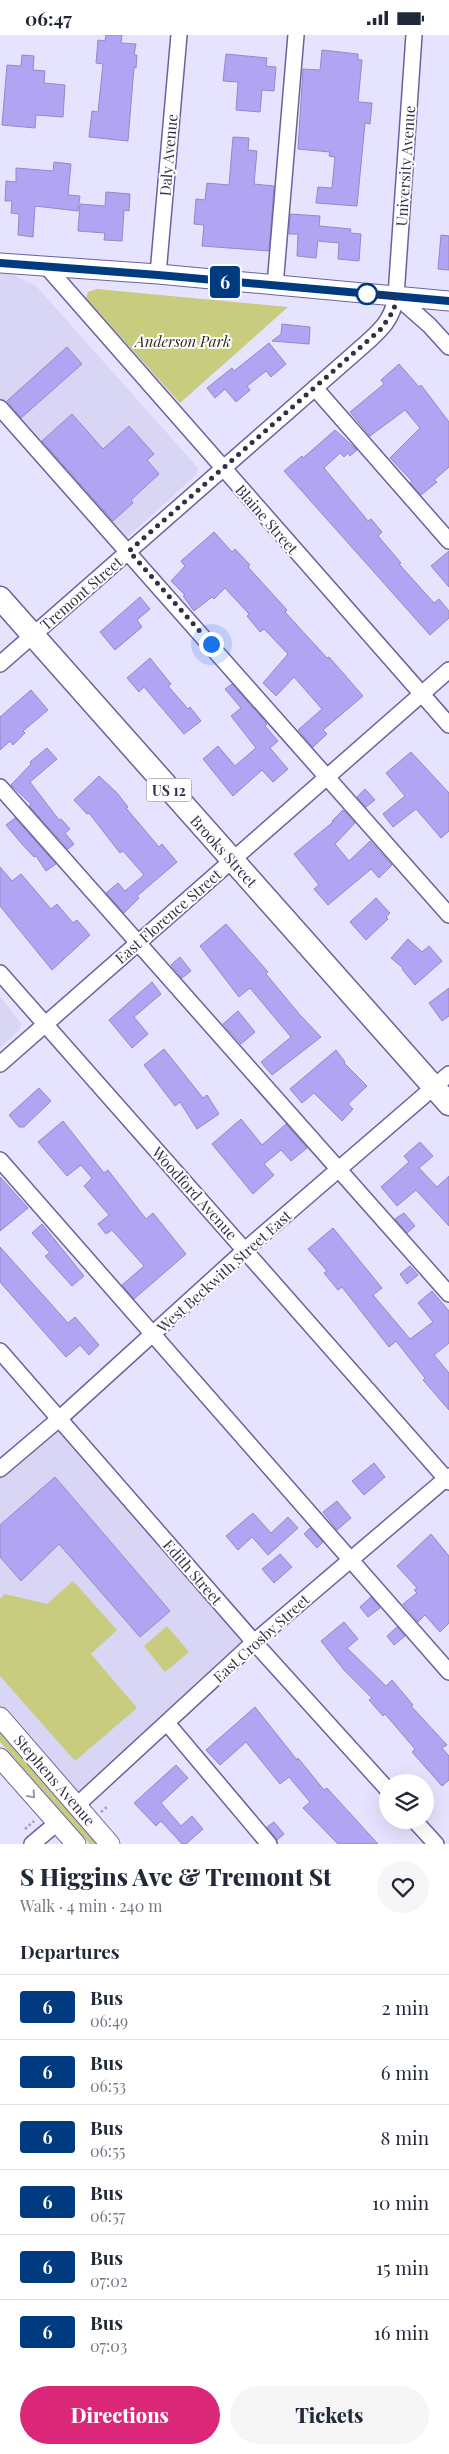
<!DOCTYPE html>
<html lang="en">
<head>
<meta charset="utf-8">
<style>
  body { margin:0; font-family:"Playfair Display",serif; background:#f6f6f7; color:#1f2937; height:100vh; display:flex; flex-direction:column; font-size:19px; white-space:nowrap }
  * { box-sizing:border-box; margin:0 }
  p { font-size:16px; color:#747a83 }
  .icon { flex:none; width:28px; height:28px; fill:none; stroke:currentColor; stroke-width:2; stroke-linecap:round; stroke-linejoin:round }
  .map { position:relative; height:1809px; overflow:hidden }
  .drawer { display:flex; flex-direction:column; background:#fff; flex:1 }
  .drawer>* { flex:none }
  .badge { padding:0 10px; border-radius:4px; font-size:18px; line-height:32px }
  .fabs { position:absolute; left:379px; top:1739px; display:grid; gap:10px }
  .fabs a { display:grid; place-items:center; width:55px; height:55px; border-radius:50%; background:#fff; box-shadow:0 5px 20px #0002; font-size:25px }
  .you { position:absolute; width:25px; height:25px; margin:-12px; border:4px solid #fff; border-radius:50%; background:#1a73e8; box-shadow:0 0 0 8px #1a73e833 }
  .map>.badge { position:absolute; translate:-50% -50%; box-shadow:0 0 0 2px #fff }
  h2 { padding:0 20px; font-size:19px; line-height:45px }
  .round { display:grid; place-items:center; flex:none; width:52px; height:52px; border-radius:26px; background:#f6f6f7 }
  .head { display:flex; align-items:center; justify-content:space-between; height:85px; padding:0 20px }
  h1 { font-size:24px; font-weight:800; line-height:38px }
  .action { display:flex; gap:10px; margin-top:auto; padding:10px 20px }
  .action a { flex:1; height:58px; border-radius:30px; background:#db2777; color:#fff; font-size:20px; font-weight:800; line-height:58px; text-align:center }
  .action a+a { background:#f6f6f7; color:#1f2937 }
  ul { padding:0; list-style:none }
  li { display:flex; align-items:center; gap:15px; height:65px; padding:0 20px; border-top:1px solid #e0e1e3 }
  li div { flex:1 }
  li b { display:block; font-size:19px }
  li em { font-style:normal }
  li .badge { min-width:55px; font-weight:700; text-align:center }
  .status { display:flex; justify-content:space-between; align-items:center; height:35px; padding:0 25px; background:#fff; direction:ltr }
  .status svg { height:14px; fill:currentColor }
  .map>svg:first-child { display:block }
  .built { fill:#d9d5f4 }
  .green { fill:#c8cc7e }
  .building { fill:#b1a4f2; stroke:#9489c9 }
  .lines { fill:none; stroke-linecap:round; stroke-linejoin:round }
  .minor-casing { stroke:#6c619d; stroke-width:18 }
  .major-casing { stroke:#6c619d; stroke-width:21 }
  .highway-casing { stroke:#6c619d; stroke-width:25 }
  .path { stroke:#a19eb8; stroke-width:2.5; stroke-dasharray:2.5 2.5; stroke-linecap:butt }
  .minor { stroke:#fff; stroke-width:15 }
  .major { stroke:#fff; stroke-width:19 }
  .highway { stroke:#fff; stroke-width:22 }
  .oneway { stroke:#9997a4 }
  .line-casing { stroke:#fff; stroke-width:11 }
  .line { stroke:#003b80; stroke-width:8 }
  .walk { stroke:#332f49; stroke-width:5; stroke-dasharray:0 9 }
  .stop-dot { fill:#fff; stroke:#003b80; stroke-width:2.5 }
  .labels { text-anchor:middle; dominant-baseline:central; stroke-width:4; stroke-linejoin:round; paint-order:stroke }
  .shield { fill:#fff; stroke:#706d80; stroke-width:1 }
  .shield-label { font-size:14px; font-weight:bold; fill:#332f49 }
  .street-label { font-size:15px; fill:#332f49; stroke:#fff }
  .park-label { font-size:15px; font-style:italic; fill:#2a2b17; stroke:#fff }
</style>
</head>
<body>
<div class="status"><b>06:47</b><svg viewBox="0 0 49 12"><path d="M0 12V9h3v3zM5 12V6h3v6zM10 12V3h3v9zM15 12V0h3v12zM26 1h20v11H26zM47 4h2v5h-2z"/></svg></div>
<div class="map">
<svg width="449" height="1809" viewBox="0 0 449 1809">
  <rect width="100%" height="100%" fill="#e6e3fe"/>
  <g class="built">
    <polygon points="3,238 12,239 36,251 198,433 196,440 121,508 0,373 0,240"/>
    <polygon points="0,961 21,988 20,994 0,1013"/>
    <polygon points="59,1384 254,1607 76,1771 0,1685 0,1434"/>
  </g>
  <g class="green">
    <polygon points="97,254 288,272 180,368 86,263 88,257"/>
    <polygon points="73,1546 117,1595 91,1619 137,1673 75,1726 0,1641 0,1564 5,1559 47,1569"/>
    <polygon points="167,1591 189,1617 165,1637 144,1611"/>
    <polygon points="0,1693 100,1809 90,1809 0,1707"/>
  </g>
  <g class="building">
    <polygon points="106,0 122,0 121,8 136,9 134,20 137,20 136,33 134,32 128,106 89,102 92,76 98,77 103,29 96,28 98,5 105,6"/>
    <polygon points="322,15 358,19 358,25 362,25 358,67 372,68 370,89 365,88 357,171 316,168 318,152 332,153 335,122 329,121 330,117 298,114 303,34 320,35"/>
    <polygon points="226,19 267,23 266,31 276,32 274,56 262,55 260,77 236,75 238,47 223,46"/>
    <polygon points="22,20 34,21 33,35 45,36 44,48 65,50 63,82 36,80 35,93 2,90 7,30 21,31"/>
    <polygon points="233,102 249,103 248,115 257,116 254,149 274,151 269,216 202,211 204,190 194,189 196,164 205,165 207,148 229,150"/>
    <polygon points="54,127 71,129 68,160 80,161 78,176 35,171 33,202 18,200 19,179 11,178 12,166 5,166 6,146 16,147 16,133 53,136"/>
    <polygon points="106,157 130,159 129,176 124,175 122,206 104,205 105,198 78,196 80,169 105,171"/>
    <polygon points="290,179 320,181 319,191 351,194 350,198 361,199 359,226 338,224 339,208 318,206 316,223 297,221 298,199 289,199"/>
    <polygon points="441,200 449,201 449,235 438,234"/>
    <polygon points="282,289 310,292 309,309 272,306 281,299"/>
    <polygon points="269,308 286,329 271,342 266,336 247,351 250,355 236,367 225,354 215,363 207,353 232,333 234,336"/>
    <polygon points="67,312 82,329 21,383 7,366"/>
    <polygon points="399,329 419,352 421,350 449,387 449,432 434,445 437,447 421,460 410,448 412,446 390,423 420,393 405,375 370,401 350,377 384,349 381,345"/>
    <polygon points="72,379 103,414 129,391 154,419 147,425 159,439 131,465 133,468 113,486 42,406"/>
    <polygon points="335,395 357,415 350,421 348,418 344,422 340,418 324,433 368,486 371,484 382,497 378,501 401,528 399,529 434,568 439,564 449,576 449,583 430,600 284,436 302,421 303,423"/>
    <polygon points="214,497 232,517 235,514 250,530 248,532 287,575 285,577 327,623 329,622 363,661 323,695 327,699 313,712 298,695 322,674 294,642 276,661 263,648 288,619 264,594 260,597 247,581 249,579 225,553 214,564 212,562 194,576 183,561 185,560 171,546 185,531 181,526"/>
    <polygon points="449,516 449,552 431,531"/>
    <polygon points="140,562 150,574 137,585 142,592 115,615 100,597"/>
    <polygon points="150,623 171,649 168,651 188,674 190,672 201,686 184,699 144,652 139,657 127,643"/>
    <polygon points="232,649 267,689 265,691 278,706 270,713 288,734 273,747 262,735 233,761 203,724 218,711 235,731 256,713 231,681 241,673 225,654"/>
    <polygon points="31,655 48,675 23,696 25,698 13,710 10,706 0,715 0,682"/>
    <polygon points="47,713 57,724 30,747 59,785 61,784 70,794 65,798 74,809 68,814 29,771 31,769 11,750 31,729 30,727"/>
    <polygon points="411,717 449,758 449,796 441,803 416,774 393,792 383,779 405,761 386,738"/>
    <polygon points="99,741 117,758 128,772 126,773 159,812 162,809 177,827 137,861 139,863 124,878 106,858 118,848 125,856 144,840 123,816 120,818 89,778 87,779 74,765"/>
    <polygon points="365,754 375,765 366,772 357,762"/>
    <polygon points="343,775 355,788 335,809 349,826 370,806 392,830 379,843 371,834 328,870 314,854 319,850 294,819 333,787 332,786"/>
    <polygon points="15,783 56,829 46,836 36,821 34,822 21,808 6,790"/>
    <polygon points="0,832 12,846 21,839 51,874 57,869 73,888 77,885 90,900 52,935 0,871"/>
    <polygon points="376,863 390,878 386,882 388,884 366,905 350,887"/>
    <polygon points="226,889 268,937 266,939 300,980 321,1002 272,1040 261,1027 291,1002 250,953 239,962 200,911"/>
    <polygon points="408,904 422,917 429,911 442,926 415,950 402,934 403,933 391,923"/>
    <polygon points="180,922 191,936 182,943 171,930"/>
    <polygon points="152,947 161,959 134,982 148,999 132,1013 109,985"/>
    <polygon points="449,953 449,981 442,986 429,968"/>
    <polygon points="238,976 255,997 241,1009 223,989"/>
    <polygon points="164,1014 203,1063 207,1060 219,1079 197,1094 180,1067 175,1071 144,1030"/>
    <polygon points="336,1015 345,1027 344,1028 367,1051 348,1069 353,1074 342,1086 314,1058 302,1068 290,1054"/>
    <polygon points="39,1053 51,1066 24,1092 19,1092 9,1080"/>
    <polygon points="241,1084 262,1110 286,1089 307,1113 291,1126 281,1115 264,1129 274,1140 253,1159 212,1109"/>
    <polygon points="63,1086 104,1138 108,1135 146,1184 153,1178 186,1219 134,1264 122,1250 144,1231 112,1195 106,1199 98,1189 109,1180 84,1151 92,1143 81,1130 67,1141 38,1107"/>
    <polygon points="420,1107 433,1121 419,1133 437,1152 449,1141 449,1191 416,1155 397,1171 381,1152 409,1127 404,1121"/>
    <polygon points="0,1142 28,1173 0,1196"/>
    <polygon points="404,1178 415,1191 407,1198 395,1184"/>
    <polygon points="42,1189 84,1241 72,1251 45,1221 50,1218 32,1198"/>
    <polygon points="333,1193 382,1253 373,1260 410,1304 433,1287 418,1268 432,1256 449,1276 449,1308 434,1320 449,1338 449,1375 423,1345 425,1343 396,1306 389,1312 342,1252 338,1255 324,1238 327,1236 308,1214"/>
    <polygon points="0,1212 68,1288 75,1282 99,1310 89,1320 80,1310 66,1322 0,1247"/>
    <polygon points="410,1231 418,1240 407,1249 400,1239"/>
    <polygon points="374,1428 385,1442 364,1460 352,1446"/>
    <polygon points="55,1442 170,1576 140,1602 59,1509 21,1546 0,1522 0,1490"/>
    <polygon points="337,1466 351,1483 337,1495 323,1477"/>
    <polygon points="253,1478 271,1498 288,1482 298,1493 268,1520 252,1502 238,1515 226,1501"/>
    <polygon points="310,1493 323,1507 317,1513 304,1499"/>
    <polygon points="431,1499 449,1521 449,1588 440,1597 425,1580 418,1587 403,1569 417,1558 414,1555 417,1553 397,1531"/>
    <polygon points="280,1519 292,1532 274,1548 262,1534"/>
    <polygon points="371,1562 380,1573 368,1582 360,1572"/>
    <polygon points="344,1587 358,1604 347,1613 386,1651 392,1645 413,1670 411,1671 447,1710 442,1713 449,1721 449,1745 442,1751 412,1717 415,1714 385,1679 383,1681 369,1665 372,1663 344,1635 321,1606"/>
    <polygon points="397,1592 405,1601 394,1610 387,1601"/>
    <polygon points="255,1672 297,1725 298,1723 324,1755 327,1753 378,1809 338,1809 303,1773 310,1767 289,1742 280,1749 246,1707 220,1730 206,1715"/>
    <polygon points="176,1730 188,1743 161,1768 181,1791 192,1781 203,1794 186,1809 182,1809 161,1786 156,1791 134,1768"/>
    <polygon points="274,1787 284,1799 277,1805 267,1792"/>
  </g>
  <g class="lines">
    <g class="minor-casing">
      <g id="minor">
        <polyline points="46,231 449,690"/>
        <polyline points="158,239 179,0"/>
        <polyline points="275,251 296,0"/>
        <polyline points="396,261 429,290 449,312"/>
        <polyline points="315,353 449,506"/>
        <polyline points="0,373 449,880"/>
        <path d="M0 629 364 310C381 295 393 284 396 261L414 0"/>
        <polyline points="0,752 449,1259"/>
        <polyline points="0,938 449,1447"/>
        <polyline points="0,1029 449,635"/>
        <polyline points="0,1125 449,1637"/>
        <polyline points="0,1316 254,1607 388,1755"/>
        <polyline points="0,1434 59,1384 245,1215 449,1039"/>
        <polyline points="167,1688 269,1809"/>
        <polyline points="76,1771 254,1607 449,1441"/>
        <polyline points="414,1785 436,1809"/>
        <polyline points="32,1809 57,1788"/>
      </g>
    </g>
    <g class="major-casing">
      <g id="major">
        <polyline points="0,228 158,239 449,266"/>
        <polyline points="0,1682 110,1809"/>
        <polyline points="0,1723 76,1809"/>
      </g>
    </g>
    <g class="highway-casing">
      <polyline id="highway" points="0,563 449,1069"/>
    </g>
    <g class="path">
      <polyline points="101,1777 107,1772"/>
      <polyline points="25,1794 34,1786"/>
    </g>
    <use href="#minor" class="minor"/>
    <use href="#major" class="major"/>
    <use href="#highway" class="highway"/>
  </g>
  <defs><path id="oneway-chevron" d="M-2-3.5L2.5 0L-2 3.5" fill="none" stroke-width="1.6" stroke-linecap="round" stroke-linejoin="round" transform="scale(1.25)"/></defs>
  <use class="oneway" href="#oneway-chevron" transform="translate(32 1760) rotate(49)"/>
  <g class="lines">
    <g class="line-casing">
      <polyline id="line" points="0,228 158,240 449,266"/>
    </g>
    <use href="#line" class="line"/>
    <polyline class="walk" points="211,609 129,516 381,294 394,275 396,261 367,259"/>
  </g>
  <circle class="stop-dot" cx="367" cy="259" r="10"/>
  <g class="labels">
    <rect class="shield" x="146.5" y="743.5" width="45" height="23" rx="4"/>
    <g class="shield-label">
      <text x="169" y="755">US 12</text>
    </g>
    <g class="street-label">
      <text transform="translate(168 120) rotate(-85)">Daly Avenue</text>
      <text transform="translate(405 131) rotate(-86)">University Avenue</text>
      <text transform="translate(267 484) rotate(49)">Blaine Street</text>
      <text transform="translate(81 558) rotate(-41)">Tremont Street</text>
      <text transform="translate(224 816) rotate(48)">Brooks Street</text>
      <text transform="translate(168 881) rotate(-41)">East Florence Street</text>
      <text transform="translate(195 1158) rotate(48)">Woodford Avenue</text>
      <text transform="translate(224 1236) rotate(-42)">West Beckwith Street East</text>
      <text transform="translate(193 1537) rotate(49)">Edith Street</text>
      <text transform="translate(261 1603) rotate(-42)">East Crosby Street</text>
      <text transform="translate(55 1745) rotate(49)">Stephens Avenue</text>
    </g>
    <g class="park-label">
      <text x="183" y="306">Anderson Park</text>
    </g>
  </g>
</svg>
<div class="fabs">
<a><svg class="icon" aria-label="layers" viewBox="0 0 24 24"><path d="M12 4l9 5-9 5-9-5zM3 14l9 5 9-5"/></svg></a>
</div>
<div class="you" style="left:211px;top:609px"></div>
<b class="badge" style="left:225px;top:247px;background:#003b80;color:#fff">6</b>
</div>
<section class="drawer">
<div class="head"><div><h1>S Higgins Ave &amp; Tremont St</h1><p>Walk · 4 min · 240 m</p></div><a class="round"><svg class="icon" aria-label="heart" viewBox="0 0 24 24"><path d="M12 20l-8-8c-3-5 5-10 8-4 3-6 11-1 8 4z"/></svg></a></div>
<h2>Departures</h2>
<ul>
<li><span class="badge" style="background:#003b80;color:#fff">6</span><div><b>Bus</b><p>06:49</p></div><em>2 min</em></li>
<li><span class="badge" style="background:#003b80;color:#fff">6</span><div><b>Bus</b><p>06:53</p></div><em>6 min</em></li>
<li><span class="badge" style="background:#003b80;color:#fff">6</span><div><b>Bus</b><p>06:55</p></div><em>8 min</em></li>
<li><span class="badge" style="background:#003b80;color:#fff">6</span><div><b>Bus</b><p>06:57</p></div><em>10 min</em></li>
<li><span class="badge" style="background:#003b80;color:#fff">6</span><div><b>Bus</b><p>07:02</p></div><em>15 min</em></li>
<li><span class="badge" style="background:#003b80;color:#fff">6</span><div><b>Bus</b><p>07:03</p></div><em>16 min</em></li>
</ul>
<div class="action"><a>Directions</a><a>Tickets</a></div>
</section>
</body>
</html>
